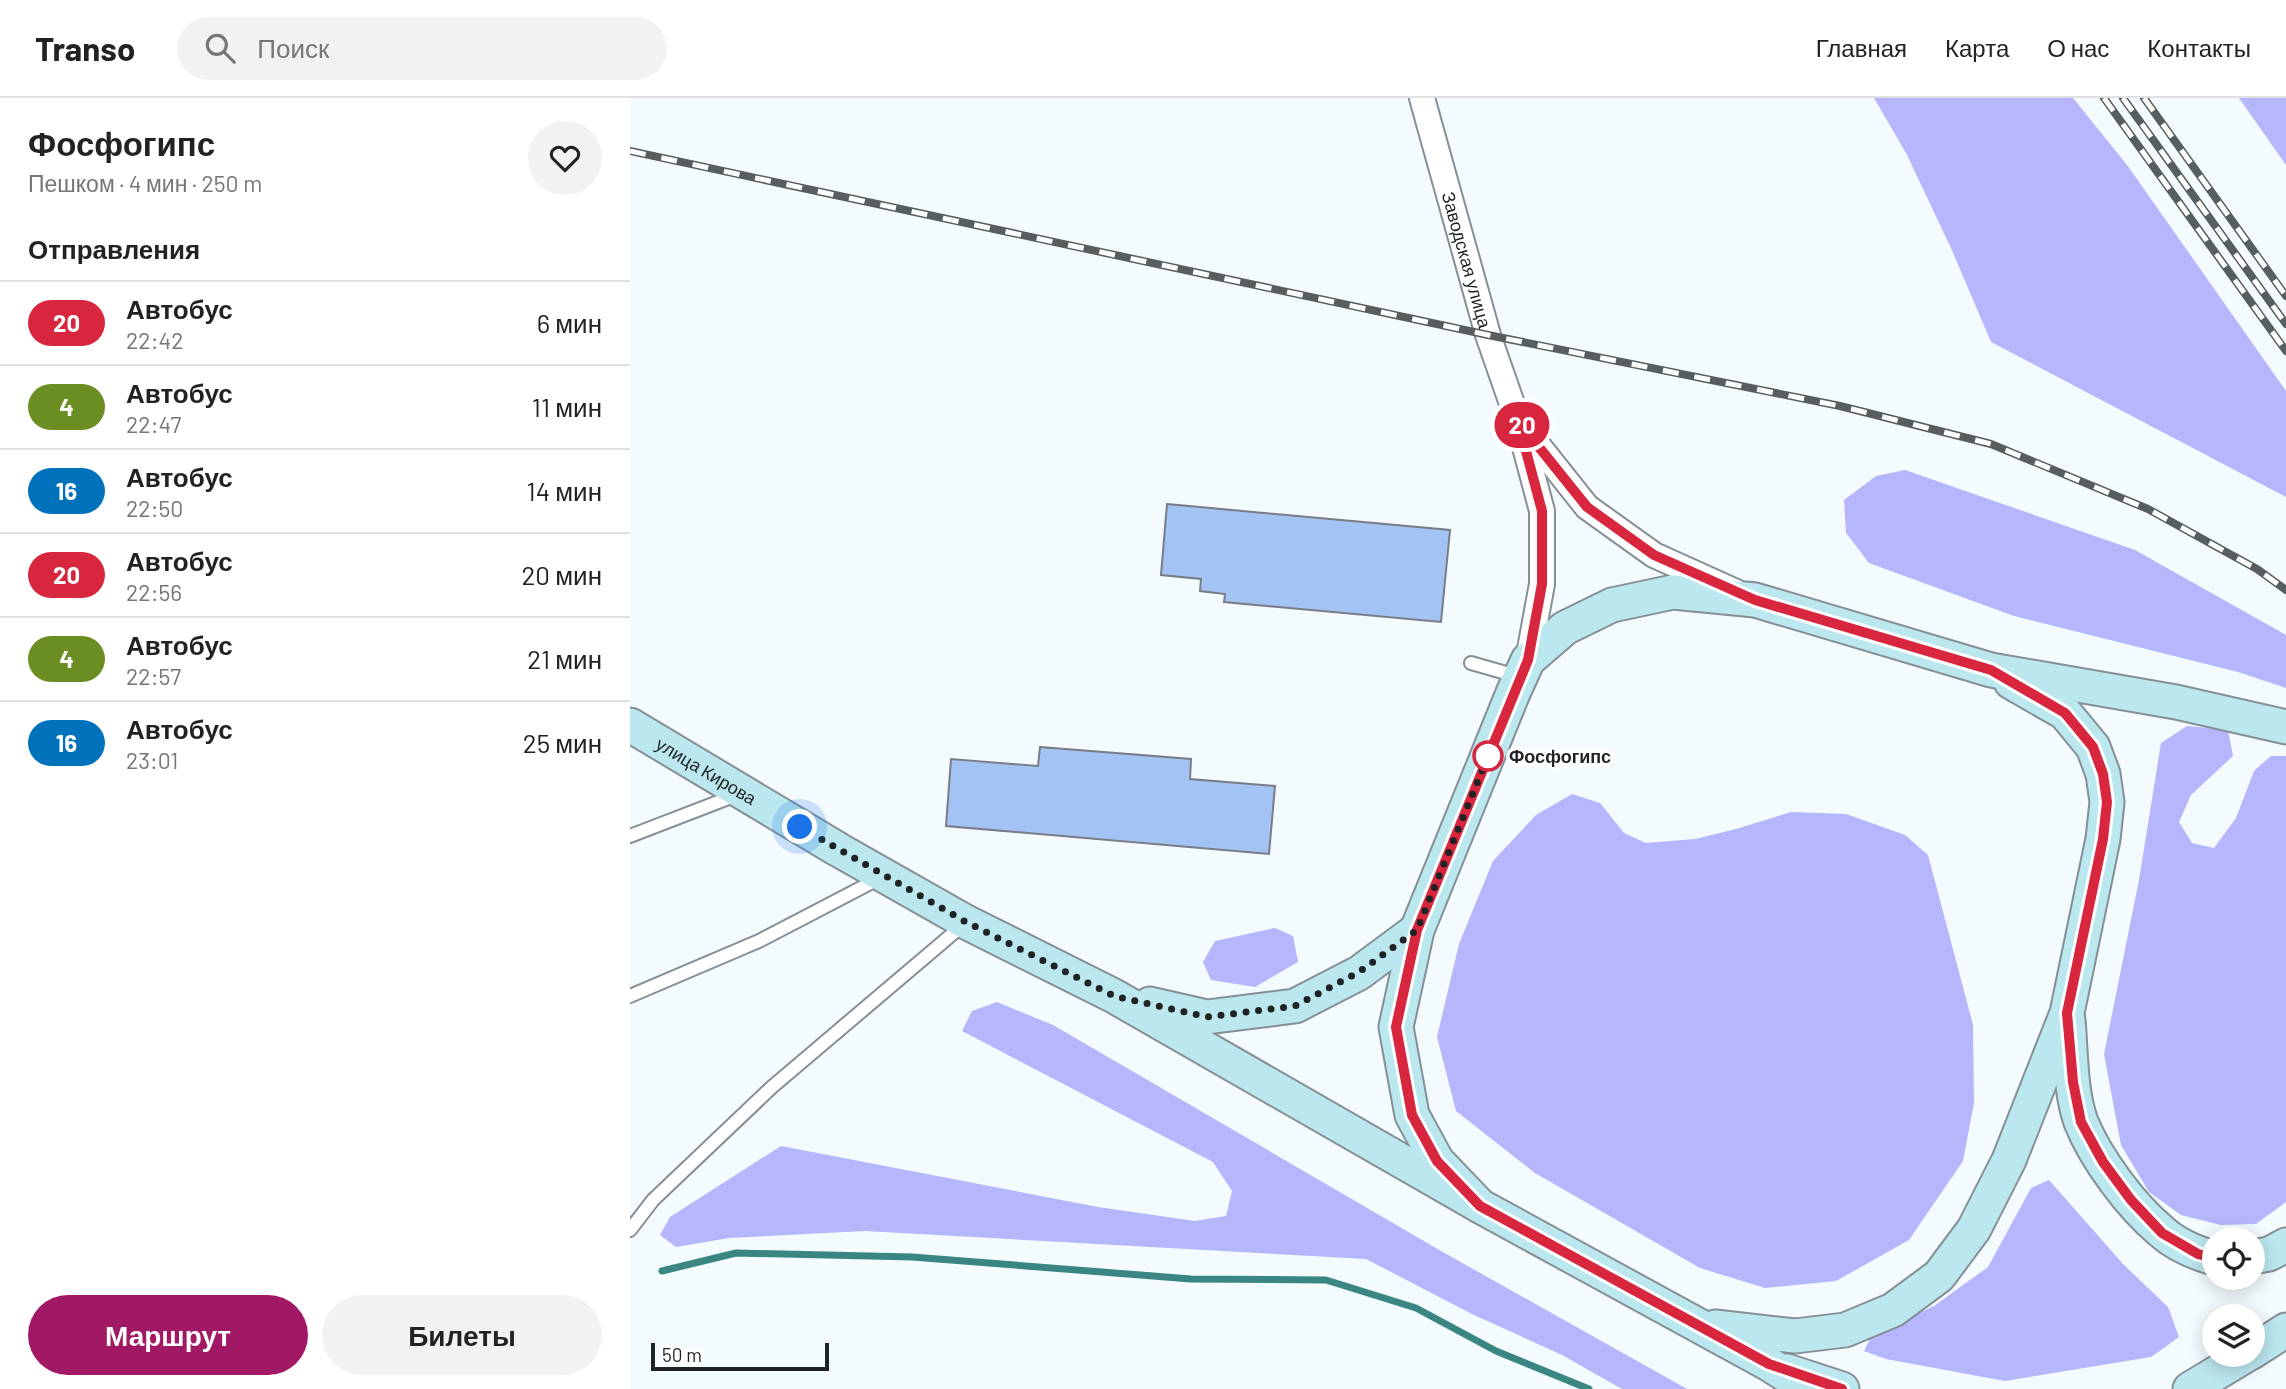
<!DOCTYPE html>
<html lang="ru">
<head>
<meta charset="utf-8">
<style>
  body { margin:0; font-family:Barlow,sans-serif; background:#f2f2f2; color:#222; height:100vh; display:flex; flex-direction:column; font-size:26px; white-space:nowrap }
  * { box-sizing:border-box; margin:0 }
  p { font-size:23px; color:#767676 }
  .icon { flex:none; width:38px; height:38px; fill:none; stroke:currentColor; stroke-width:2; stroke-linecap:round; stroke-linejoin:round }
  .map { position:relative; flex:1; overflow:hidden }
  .drawer { display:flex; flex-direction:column; background:#fff; width:630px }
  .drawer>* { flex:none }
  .badge { padding:0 14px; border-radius:23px; font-size:24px; line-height:46px }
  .fabs { position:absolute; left:1572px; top:1129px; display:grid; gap:14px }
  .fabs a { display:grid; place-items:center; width:63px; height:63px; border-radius:50%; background:#fff; box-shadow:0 4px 18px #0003; font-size:35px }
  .scale { position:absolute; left:21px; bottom:18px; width:178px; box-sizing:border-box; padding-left:7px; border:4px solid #1f2325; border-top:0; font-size:19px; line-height:24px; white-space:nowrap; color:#1f2325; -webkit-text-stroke:5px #fff; paint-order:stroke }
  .you { position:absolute; width:35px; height:35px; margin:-18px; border:5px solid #fff; border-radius:50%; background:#1a73e8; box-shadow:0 0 0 10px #1a73e833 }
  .map>.badge { position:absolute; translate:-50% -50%; box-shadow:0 0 0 4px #fff }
  h2 { padding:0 28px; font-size:26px; line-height:63px }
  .round { display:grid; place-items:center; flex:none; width:74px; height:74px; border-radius:37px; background:#f2f2f2 }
  .overview { display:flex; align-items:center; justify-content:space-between; height:119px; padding:0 28px }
  h1 { font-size:33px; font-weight:700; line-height:52px }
  .action { display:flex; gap:14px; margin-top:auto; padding:14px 28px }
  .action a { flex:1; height:80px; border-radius:42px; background:#a11864; color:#fff; font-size:28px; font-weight:700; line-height:80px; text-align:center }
  .action a+a { background:#f2f2f2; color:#222 }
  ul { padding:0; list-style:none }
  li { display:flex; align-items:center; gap:21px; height:84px; padding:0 28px; border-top:2px solid #e0e0e0 }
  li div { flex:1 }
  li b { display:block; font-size:26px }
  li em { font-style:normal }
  li .badge { min-width:77px; font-weight:700; text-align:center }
  header { display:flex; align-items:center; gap:42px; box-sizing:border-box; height:98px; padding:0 35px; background:#fff; border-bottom:2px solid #e0e0e0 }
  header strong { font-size:33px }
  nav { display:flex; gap:38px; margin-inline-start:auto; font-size:24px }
  .search { width:490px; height:63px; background:#f2f2f2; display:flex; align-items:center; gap:18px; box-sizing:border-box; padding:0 24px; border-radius:38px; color:#767676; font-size:26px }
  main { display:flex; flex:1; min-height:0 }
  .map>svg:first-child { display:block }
  .forest { fill:#b5b6fc }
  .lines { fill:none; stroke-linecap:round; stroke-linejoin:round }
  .stream { stroke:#3a8683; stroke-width:7 }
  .building { fill:#a4c3f5; stroke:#777c85; stroke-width:2 }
  .lane-casing { stroke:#858f96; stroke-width:16 }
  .street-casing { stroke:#858f96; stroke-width:28 }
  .secondary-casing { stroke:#858f96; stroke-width:37 }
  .lane { stroke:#fff; stroke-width:12 }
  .street { stroke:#fff; stroke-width:24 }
  .secondary { stroke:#bbe7ef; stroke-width:33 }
  .rail-casing { stroke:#585d60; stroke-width:8 }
  .rail { stroke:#fff; stroke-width:5; stroke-dasharray:16; stroke-linecap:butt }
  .line-casing { stroke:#fff; stroke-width:16 }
  .line { stroke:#d7263d; stroke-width:10 }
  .walk { stroke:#1f2325; stroke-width:7; stroke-dasharray:0 12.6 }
  .stop-dot { fill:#fff; stroke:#d7263d; stroke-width:3.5 }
  .labels { text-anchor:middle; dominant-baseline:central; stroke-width:7; stroke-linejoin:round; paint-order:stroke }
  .street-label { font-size:18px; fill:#1f2325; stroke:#fff }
  .stop-label { font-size:18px; font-weight:bold; fill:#1f2325; stroke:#fff; text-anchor:start }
</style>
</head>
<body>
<header>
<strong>Transo</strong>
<div class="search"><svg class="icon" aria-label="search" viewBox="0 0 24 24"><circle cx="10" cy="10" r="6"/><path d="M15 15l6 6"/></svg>Поиск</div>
<nav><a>Главная</a><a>Карта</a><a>О нас</a><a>Контакты</a></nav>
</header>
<main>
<section class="drawer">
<div class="overview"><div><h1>Фосфогипс</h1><p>Пешком · 4 мин · 250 m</p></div><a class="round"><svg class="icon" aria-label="heart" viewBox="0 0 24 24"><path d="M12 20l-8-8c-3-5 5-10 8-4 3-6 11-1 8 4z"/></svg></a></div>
<h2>Отправления</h2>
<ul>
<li><span class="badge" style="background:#d7263d;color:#fff">20</span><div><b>Автобус</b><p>22:42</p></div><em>6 мин</em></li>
<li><span class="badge" style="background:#6b8e23;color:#fff">4</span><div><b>Автобус</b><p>22:47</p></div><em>11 мин</em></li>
<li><span class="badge" style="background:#0072bc;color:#fff">16</span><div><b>Автобус</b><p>22:50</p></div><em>14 мин</em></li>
<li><span class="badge" style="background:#d7263d;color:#fff">20</span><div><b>Автобус</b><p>22:56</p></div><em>20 мин</em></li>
<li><span class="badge" style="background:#6b8e23;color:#fff">4</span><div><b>Автобус</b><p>22:57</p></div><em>21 мин</em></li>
<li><span class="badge" style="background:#0072bc;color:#fff">16</span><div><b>Автобус</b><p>23:01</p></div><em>25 мин</em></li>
</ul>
<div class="action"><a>Маршрут</a><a>Билеты</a></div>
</section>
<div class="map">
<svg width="1656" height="1291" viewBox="0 0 1656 1291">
  <rect width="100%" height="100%" fill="#f4fbff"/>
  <g class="forest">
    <polygon points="1244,0 1443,0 1497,67 1656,293 1656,399 1361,244 1321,150 1276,55"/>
    <polygon points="1609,0 1656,0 1656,67"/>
    <polygon points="1275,372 1505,452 1656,537 1656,590 1608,574 1384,518 1239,465 1216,435 1214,402 1246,378"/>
    <polygon points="1557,628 1598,632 1603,658 1561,697 1549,724 1562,745 1584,750 1606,720 1624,673 1641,658 1656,658 1656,1104 1626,1126 1591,1127 1551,1117 1519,1094 1491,1047 1474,956 1509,782 1531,645"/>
    <polygon points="942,696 970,705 994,735 1016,745 1065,741 1106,731 1161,714 1216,716 1275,737 1298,757 1343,927 1344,1005 1333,1063 1279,1142 1206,1183 1135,1190 1070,1170 905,1075 826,1013 807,939 829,846 863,763 906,717"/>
    <polygon points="645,830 663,838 668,864 625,889 581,882 573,864 585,843"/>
    <polygon points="367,904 423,927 811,1153 1057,1291 992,1291 932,1257 842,1216 736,1161 235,1133 99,1140 46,1149 30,1137 40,1119 151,1048 468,1109 565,1123 596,1118 602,1093 583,1064 332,933 342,913"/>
    <polygon points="1419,1082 1493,1166 1538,1209 1549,1239 1521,1259 1375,1283 1256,1261 1234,1253 1242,1237 1304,1208 1358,1169 1401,1090"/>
  </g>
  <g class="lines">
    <polyline class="stream" points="32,1173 106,1155 282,1159 561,1181 696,1182 786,1210 866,1253 959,1291"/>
  </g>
  <g class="building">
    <polygon points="537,406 820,432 811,524 594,504 595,496 570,493 571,481 531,477"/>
    <polygon points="410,649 561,661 560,681 645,688 639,756 316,728 321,661 408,668"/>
  </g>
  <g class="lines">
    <g class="lane-casing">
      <g id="lane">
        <polyline points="841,565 890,579"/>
        <polyline points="0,738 109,696"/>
        <polyline points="0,898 129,843 250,780"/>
        <polyline points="0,1132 23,1102 142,989 333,827"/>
      </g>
    </g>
    <g class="street-casing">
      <g id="street">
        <path id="s1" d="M792 0 858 237 888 323 912 413V486L898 562"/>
        <polyline points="895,331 957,409 1024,457 1106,494"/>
      </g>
    </g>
    <g class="secondary-casing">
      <g id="secondary">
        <path id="s2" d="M0 627 209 752 336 824 484 898 850 1108 1139 1266 1178 1291"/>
        <polyline points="520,906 577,919 665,908 729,875 787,832"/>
        <path d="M1438 922C1441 955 1440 993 1451 1024 1466 1061 1501 1108 1531 1133 1545 1146 1566 1155 1584 1160"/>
        <polyline points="850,1108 807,1063 782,1017 766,929 787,832 883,595 898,562 935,530 982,507 1043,494 1125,502 1361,572 1546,604 1656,629"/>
        <polyline points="1622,1159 1639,1156 1656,1147"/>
        <polyline points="1085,1229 1165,1238 1215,1232 1263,1212 1309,1178 1344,1131 1379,1062 1437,915 1473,741 1477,704 1473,676 1463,649 1435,615 1381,584"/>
        <polyline points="1622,1254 1656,1232"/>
        <polyline points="1157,1273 1212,1291"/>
        <polyline points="1560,1291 1618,1256"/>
      </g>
    </g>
    <use href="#lane" class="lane"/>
    <use href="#street" class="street"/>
    <use href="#secondary" class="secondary"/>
    <g class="rail-casing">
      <g id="rail">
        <polyline points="1474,0 1656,253"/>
        <polyline points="1493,0 1656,226"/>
        <polyline points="1514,0 1656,198"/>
        <polyline points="0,53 858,237 1210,308 1361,346 1518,411 1627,471 1656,492"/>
      </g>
    </g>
    <use href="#rail" class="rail"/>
  </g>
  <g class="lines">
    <g class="line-casing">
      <polyline id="line" points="1212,1291 1139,1266 850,1108 807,1063 782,1017 766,929 787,832 898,562 912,486 912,413 888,323 957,409 1024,457 1125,502 1361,572 1435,615 1463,649 1473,676 1477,704 1473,741 1437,915 1443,984 1451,1024 1473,1064 1501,1102 1532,1135 1568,1156 1584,1160"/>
    </g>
    <use href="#line" class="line"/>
    <polyline class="walk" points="170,729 336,824 484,898 577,919 665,908 729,874 787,832 863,646 858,658"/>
  </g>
  <circle class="stop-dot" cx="858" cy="658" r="14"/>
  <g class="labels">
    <g class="street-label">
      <text stroke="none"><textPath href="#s1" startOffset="168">Заводская улица</textPath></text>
      <text stroke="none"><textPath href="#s2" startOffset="89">улица Кирова</textPath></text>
    </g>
    <g class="stop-label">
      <text x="879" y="658">Фосфогипс</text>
    </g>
  </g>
</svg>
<div class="fabs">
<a><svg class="icon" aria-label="locate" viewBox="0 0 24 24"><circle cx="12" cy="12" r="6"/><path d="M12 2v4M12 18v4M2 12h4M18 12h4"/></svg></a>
<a><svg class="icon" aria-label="layers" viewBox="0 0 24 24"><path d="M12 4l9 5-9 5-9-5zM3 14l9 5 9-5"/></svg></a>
</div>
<div class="scale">50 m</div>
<div class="you" style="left:170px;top:729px"></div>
<b class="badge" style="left:892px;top:327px;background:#d7263d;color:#fff">20</b>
</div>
</main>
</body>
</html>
